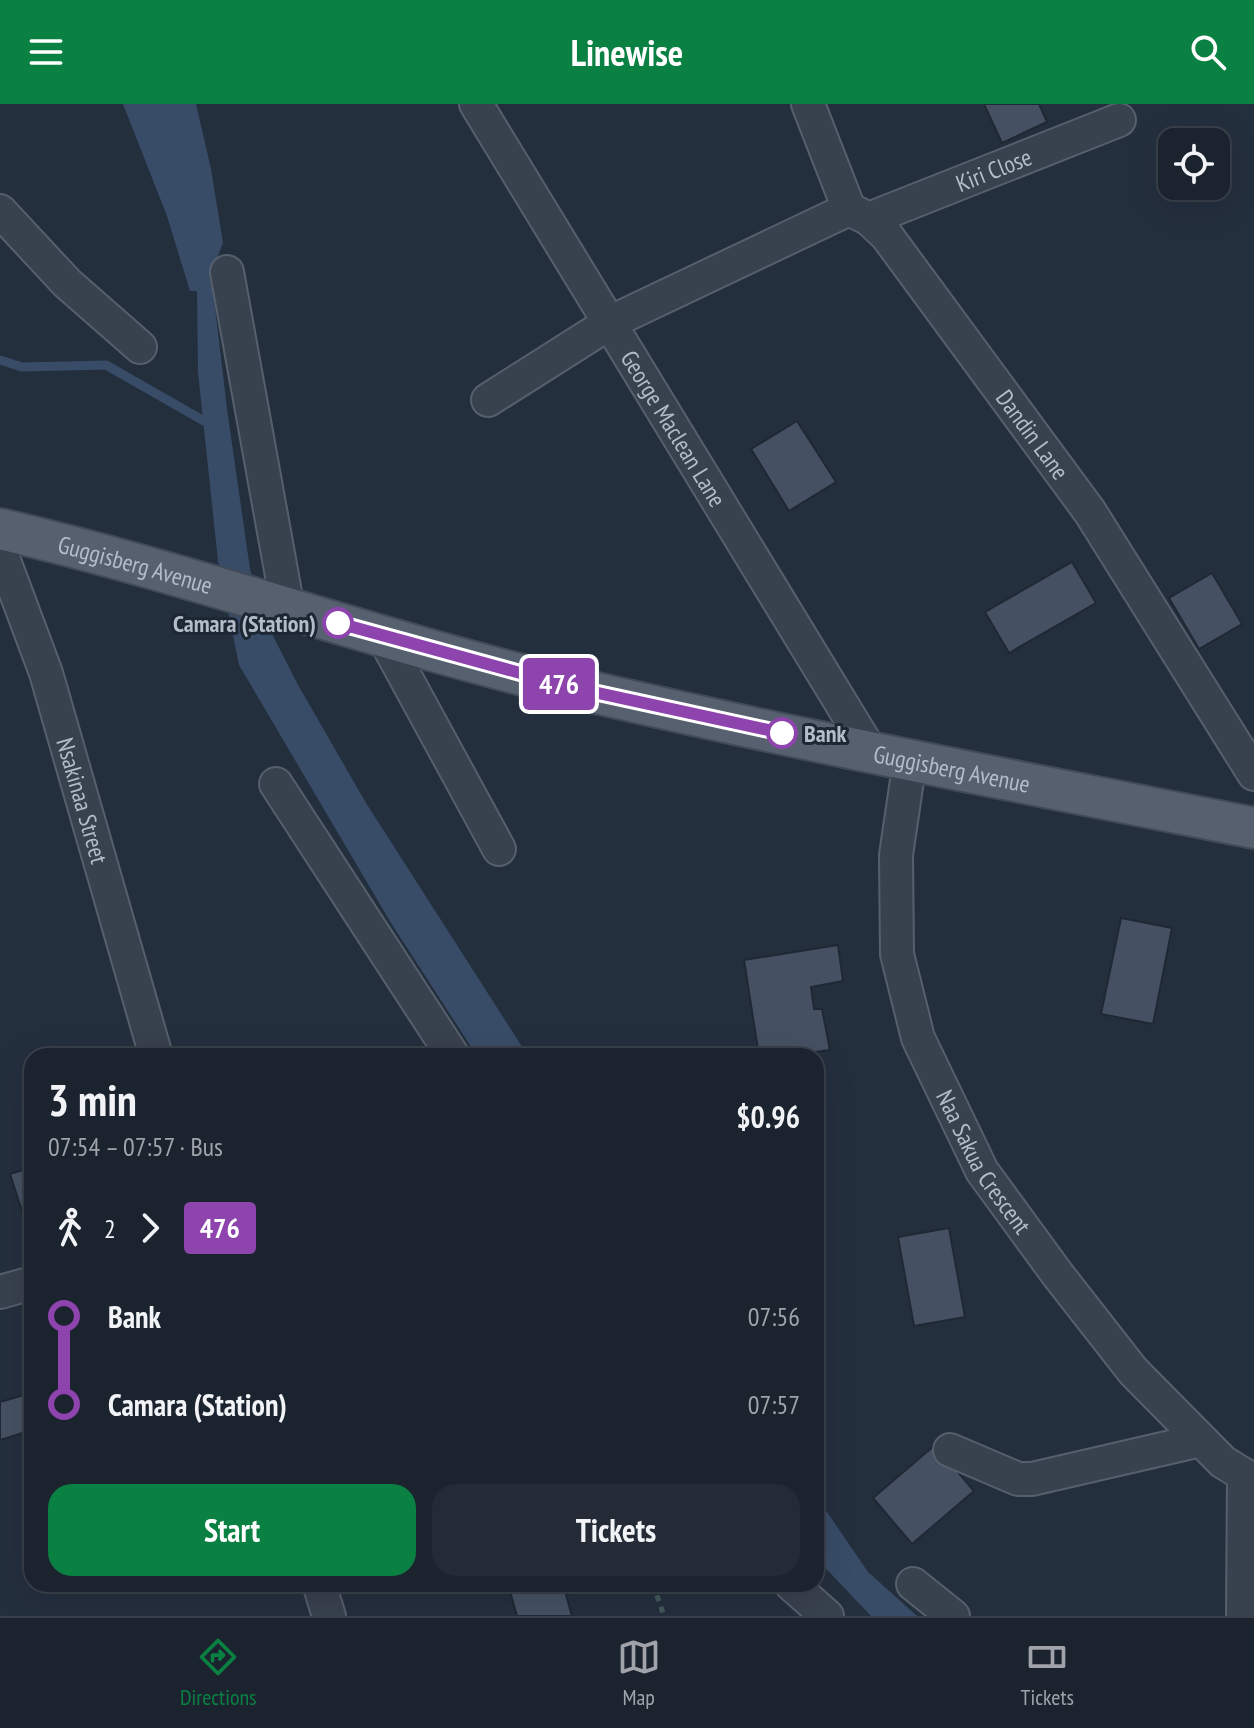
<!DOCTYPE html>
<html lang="en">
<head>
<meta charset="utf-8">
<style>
  body { margin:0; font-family:"PT Sans Narrow",sans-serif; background:#242b36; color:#f1f3f6; height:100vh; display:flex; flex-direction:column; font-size:30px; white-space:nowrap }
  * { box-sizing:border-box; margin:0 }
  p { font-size:26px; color:#a0a4aa }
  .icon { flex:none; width:44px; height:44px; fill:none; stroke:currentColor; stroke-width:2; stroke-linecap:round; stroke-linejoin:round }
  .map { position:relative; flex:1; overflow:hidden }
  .side { position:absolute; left:24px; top:944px; width:800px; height:544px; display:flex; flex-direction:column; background:#1b232e; border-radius:24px; box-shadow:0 8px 32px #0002,0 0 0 2px #39404a }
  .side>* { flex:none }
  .badge { padding:0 16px; border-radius:6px; font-size:28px; line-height:52px }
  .buttons { position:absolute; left:1158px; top:24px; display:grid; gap:16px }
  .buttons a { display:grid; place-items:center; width:72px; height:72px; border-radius:16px; background:#1b232e; box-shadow:0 8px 32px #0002,0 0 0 2px #39404a; font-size:40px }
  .map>.badge { position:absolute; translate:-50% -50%; box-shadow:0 0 0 4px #fff }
  .legs { display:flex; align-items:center; gap:12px; height:88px; padding:0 24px; font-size:26px }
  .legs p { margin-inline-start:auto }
  .head { display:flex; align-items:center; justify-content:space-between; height:136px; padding:0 24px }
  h1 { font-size:44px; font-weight:800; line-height:60px }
  .cta { display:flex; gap:16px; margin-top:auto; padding:16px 24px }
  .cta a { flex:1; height:92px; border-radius:24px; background:#0b8043; color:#fff; font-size:32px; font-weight:800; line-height:92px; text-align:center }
  .cta a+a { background:#242b36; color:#f1f3f6 }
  ul { padding:0 24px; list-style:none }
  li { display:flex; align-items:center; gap:28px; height:88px; font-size:30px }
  li i { display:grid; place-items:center; width:12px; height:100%; margin:0 10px; background:currentColor }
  li i::after { content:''; width:20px; height:20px; margin:-10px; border:6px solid; border-radius:50%; background:#1b232e }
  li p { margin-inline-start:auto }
  li:first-child i { background:linear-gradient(#0000 50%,currentColor 0) }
  li:last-child i { background:linear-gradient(currentColor 50%,#0000 0) }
  header { display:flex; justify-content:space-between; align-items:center; height:104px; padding:0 24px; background:#0b8043; color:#fff; font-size:36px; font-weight:800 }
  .tab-bar { display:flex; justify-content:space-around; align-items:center; height:112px; border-top:2px solid #39404a; background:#1b232e; font-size:22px; color:#a0a4aa }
  .tab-bar a { display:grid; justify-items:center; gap:4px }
  .tab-bar .selected { color:#0b8043 }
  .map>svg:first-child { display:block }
  .water { fill:#394c67 }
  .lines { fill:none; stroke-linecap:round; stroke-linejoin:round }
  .stream { stroke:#394c67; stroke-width:9 }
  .building { fill:#455162; stroke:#1f2835; stroke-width:2 }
  .minor-casing { stroke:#565f6c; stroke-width:36 }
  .major-casing { stroke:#414a57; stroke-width:44 }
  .path { stroke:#44595c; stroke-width:5; stroke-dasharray:6 6; stroke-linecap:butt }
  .minor { stroke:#38414e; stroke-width:32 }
  .major { stroke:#56606e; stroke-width:40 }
  .line-1-casing { stroke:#fff; stroke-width:18 }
  .line-1 { stroke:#8e44ad; stroke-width:12 }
  .stop-1-dot { fill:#fff; stroke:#8e44ad; stroke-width:4 }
  .labels { text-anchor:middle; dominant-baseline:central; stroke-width:6; stroke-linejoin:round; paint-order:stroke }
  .street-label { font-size:24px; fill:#b4bcc9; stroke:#1d2633 }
  .stop-label { font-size:24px; font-weight:bold; fill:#b4bcc9; stroke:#1d2633; text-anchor:end }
</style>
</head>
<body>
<header><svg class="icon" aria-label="menu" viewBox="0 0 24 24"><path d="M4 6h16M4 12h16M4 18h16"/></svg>Linewise<svg class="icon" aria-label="search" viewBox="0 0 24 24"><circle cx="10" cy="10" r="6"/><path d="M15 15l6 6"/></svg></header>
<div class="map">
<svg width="1254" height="1512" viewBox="0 0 1254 1512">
  <rect width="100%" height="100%" fill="#242f3e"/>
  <g class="water">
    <polygon points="123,0 196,0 211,65 223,139 211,169 227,305 250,465 266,518 298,581 366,699 528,952 477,952 391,819 239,561 218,457 198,268 197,187 190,187 167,112"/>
    <polygon points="816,1392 868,1468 917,1512 871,1512 816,1454"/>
  </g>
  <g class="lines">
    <polyline class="stream" points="0,256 22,263 106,261 204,317"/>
  </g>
  <g class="building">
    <polygon points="984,0 1039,0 1047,18 1002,39"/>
    <polygon points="797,317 836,378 789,407 751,345"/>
    <polygon points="1072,458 1096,499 1009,549 985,508"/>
    <polygon points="1212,469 1242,520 1199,545 1169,494"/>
    <polygon points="1121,814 1172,824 1153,920 1101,910"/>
    <polygon points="838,841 843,877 811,883 814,905 822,905 830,946 786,952 759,952 744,856"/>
    <polygon points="32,1063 32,1138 10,1070"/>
    <polygon points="949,1124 965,1213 914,1222 898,1133"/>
    <polygon points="27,1290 32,1309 32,1326 0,1336 0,1298"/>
    <polygon points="935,1341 974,1387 912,1440 873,1394"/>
    <polygon points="525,1480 563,1480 572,1512 517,1512 509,1484"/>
  </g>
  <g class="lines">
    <g class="minor-casing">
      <g id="minor">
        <path id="s1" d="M476 0 871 648"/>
        <path id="s2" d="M808 0 849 105 869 115 887 132 1090 408 1254 670"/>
        <polyline points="0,107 67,179 140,243"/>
        <path id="s3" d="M869 115 1119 16"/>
        <polyline points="227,168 288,505"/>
        <polyline points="488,296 611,218 849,105"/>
        <path id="s4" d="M0 446 46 569 156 952"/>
        <polyline points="383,532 499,745"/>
        <path id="s5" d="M910 656 896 751 897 850 918 934 982 1067 1058 1171 1133 1267 1223 1358 1254 1377"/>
        <polyline points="276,680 453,952"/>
        <polyline points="0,1188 32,1179"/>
        <polyline points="950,1346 1018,1375 1032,1375 1201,1336"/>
        <polyline points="319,1480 329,1512"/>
        <polyline points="791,1480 827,1512"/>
        <polyline points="913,1480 953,1512"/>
        <polyline points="1243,1512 1244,1371"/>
      </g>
    </g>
    <g class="major-casing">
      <g id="major">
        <path id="s6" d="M0 425C194 470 381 538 575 584 800 637 1027 679 1254 724"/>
      </g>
    </g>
    <polyline class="path" points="653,1480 664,1512"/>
    <use href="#minor" class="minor"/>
    <use href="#major" class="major"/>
  </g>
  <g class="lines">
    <g class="line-1-casing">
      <polyline id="line-1" points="338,519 575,584 782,629"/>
    </g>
    <use href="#line-1" class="line-1"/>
  </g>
  <g class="stop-1-dot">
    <circle cx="338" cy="519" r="14"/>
    <circle cx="782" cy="629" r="14"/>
  </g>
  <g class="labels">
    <g class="street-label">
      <text stroke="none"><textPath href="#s3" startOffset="134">Kiri Close</textPath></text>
      <text stroke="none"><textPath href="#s1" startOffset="380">George Maclean Lane</textPath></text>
      <text stroke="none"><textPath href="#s2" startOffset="406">Dandin Lane</textPath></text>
      <text stroke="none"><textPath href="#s6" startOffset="140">Guggisberg Avenue</textPath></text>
      <text stroke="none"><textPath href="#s6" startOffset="982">Guggisberg Avenue</textPath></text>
      <text stroke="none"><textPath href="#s4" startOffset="264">Nsakinaa Street</textPath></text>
      <text stroke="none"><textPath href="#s5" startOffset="422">Naa Sakua Crescent</textPath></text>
    </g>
    <g class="stop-label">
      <text x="316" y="519">Camara (Station)</text>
      <text x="804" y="629" text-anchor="start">Bank</text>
    </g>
  </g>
</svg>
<div class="buttons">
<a><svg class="icon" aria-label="locate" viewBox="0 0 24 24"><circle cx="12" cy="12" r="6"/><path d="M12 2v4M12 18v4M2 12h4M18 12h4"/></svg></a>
</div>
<b class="badge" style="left:559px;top:580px;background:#8e44ad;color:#fff">476</b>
<section class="side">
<div class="head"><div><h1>3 min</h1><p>07:54 – 07:57 · Bus</p></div><b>$0.96</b></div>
<div class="legs"><svg class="icon" aria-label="walk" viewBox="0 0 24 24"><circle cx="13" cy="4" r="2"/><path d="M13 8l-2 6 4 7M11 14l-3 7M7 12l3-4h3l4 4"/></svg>2<svg class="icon" aria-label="forward" viewBox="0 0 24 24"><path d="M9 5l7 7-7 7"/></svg><b class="badge" style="background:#8e44ad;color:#fff">476</b></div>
<ul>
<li><i style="color:#8e44ad"></i><b>Bank</b><p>07:56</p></li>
<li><i style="color:#8e44ad"></i><b>Camara (Station)</b><p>07:57</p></li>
</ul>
<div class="cta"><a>Start</a><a>Tickets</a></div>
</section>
</div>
<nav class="tab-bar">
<a class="selected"><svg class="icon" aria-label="directions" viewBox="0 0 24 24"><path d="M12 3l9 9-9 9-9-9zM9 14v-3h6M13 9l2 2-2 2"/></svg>Directions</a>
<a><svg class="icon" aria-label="map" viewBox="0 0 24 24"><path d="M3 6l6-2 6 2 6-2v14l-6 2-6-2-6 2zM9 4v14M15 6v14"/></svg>Map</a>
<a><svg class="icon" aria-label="tickets" viewBox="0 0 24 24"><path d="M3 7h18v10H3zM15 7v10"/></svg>Tickets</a>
</nav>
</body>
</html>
